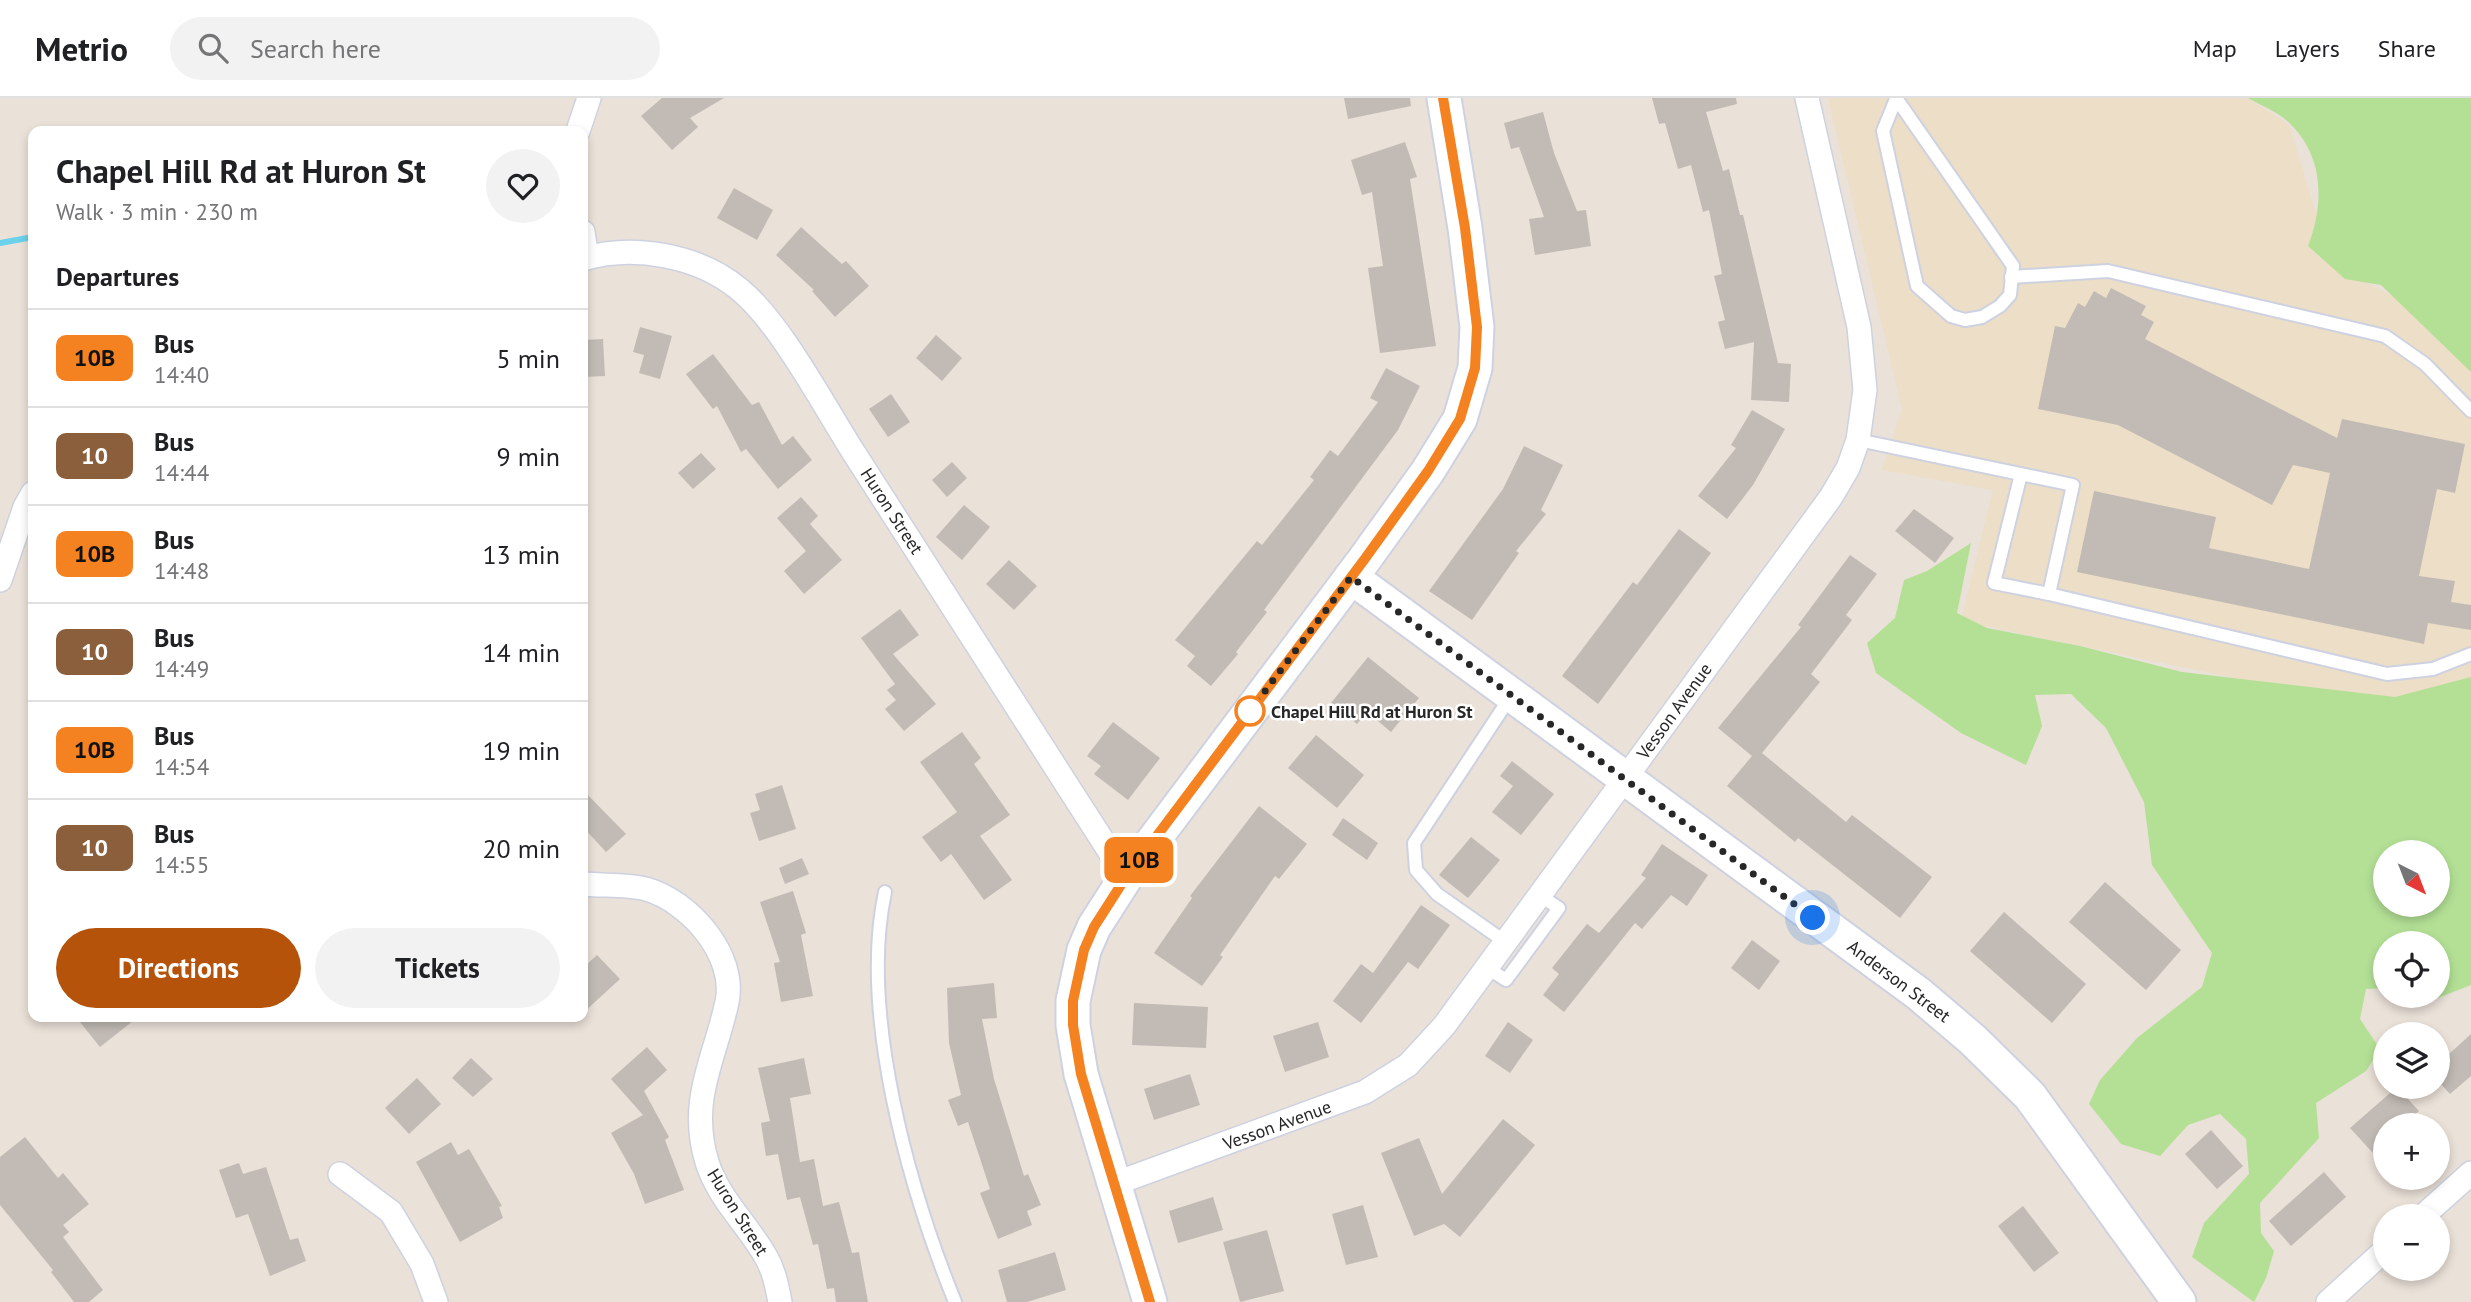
<!DOCTYPE html>
<html lang="en">
<head>
<meta charset="utf-8">
<style>
  body { margin:0; font-family:"PT Sans",sans-serif; background:#f2f2f2; color:#202124; height:100vh; display:flex; flex-direction:column; font-size:26px; white-space:nowrap }
  * { box-sizing:border-box; margin:0 }
  p { font-size:23px; color:#757577 }
  .icon { flex:none; width:38px; height:38px; fill:none; stroke:currentColor; stroke-width:2; stroke-linecap:round; stroke-linejoin:round }
  .map { position:relative; flex:1; overflow:hidden }
  .panel { position:absolute; left:28px; top:28px; width:560px; height:896px; display:flex; flex-direction:column; background:#fff; border-radius:14px; box-shadow:0 4px 10px #0003 }
  .panel>* { flex:none }
  .badge { padding:0 14px; border-radius:10px; font-size:24px; line-height:46px }
  .needle { width:46px; rotate:138deg }
  .controls { position:absolute; left:2373px; top:742px; display:grid; gap:14px }
  .controls a { display:grid; place-items:center; width:77px; height:77px; border-radius:50%; background:#fff; box-shadow:0 4px 10px #0003; font-size:35px }
  .you { position:absolute; width:35px; height:35px; margin:-18px; border:5px solid #fff; border-radius:50%; background:#1a73e8; box-shadow:0 0 0 10px #1a73e833 }
  .map>.badge { position:absolute; translate:-50% -50%; box-shadow:0 0 0 4px #fff }
  h2 { padding:0 28px; font-size:26px; line-height:63px }
  .round { display:grid; place-items:center; flex:none; width:74px; height:74px; border-radius:37px; background:#f2f2f2 }
  .overview { display:flex; align-items:center; justify-content:space-between; height:119px; padding:0 28px }
  h1 { font-size:33px; font-weight:700; line-height:52px }
  .cta { display:flex; gap:14px; margin-top:auto; padding:14px 28px }
  .cta a { flex:1; height:80px; border-radius:42px; background:#b45309; color:#fff; font-size:28px; font-weight:700; line-height:80px; text-align:center }
  .cta a+a { background:#f2f2f2; color:#202124 }
  ul { padding:0; list-style:none }
  li { display:flex; align-items:center; gap:21px; height:98px; padding:0 28px; border-top:2px solid #e0e0e0 }
  li div { flex:1 }
  li b { display:block; font-size:26px }
  li em { font-style:normal }
  li .badge { min-width:77px; font-weight:700; text-align:center }
  header { display:flex; align-items:center; gap:42px; box-sizing:border-box; height:98px; padding:0 35px; background:#fff; border-bottom:2px solid #e0e0e0 }
  header strong { font-size:33px }
  nav { display:flex; gap:38px; margin-inline-start:auto; font-size:24px }
  .search { width:490px; height:63px; background:#f2f2f2; display:flex; align-items:center; gap:18px; box-sizing:border-box; padding:0 24px; border-radius:38px; color:#757577; font-size:26px }
  .map>svg:first-child { display:block }
  .education { fill:#ecdec7 }
  .green { fill:#b3e095; fill-rule:evenodd }
  .lines { fill:none; stroke-linecap:round; stroke-linejoin:round }
  .stream { stroke:#6cd1eb; stroke-width:6 }
  .building { fill:#c2bbb5 }
  .lane-casing { stroke:#ced2e0; stroke-width:16 }
  .street-casing { stroke:#ced2e0; stroke-width:26 }
  .secondary-casing { stroke:#ced2e0; stroke-width:37 }
  .lane { stroke:#fff; stroke-width:12 }
  .street { stroke:#fff; stroke-width:23 }
  .secondary { stroke:#fff; stroke-width:33 }
  .line-casing { stroke:#fff; stroke-width:16 }
  .line { stroke:#f58220; stroke-width:10 }
  .walk { stroke:#272727; stroke-width:7; stroke-dasharray:0 12.6 }
  .stop-dot { fill:#fff; stroke:#f58220; stroke-width:3.5 }
  .labels { text-anchor:middle; dominant-baseline:central; stroke-width:5; stroke-linejoin:round; paint-order:stroke }
  .street-label { font-size:18px; fill:#272727; stroke:#fff }
  .stop-label { font-size:18px; font-weight:bold; fill:#272727; stroke:#fff; text-anchor:start }
</style>
</head>
<body>
<header>
<strong>Metrio</strong>
<div class="search"><svg class="icon" aria-label="search" viewBox="0 0 24 24"><circle cx="10" cy="10" r="6"/><path d="M15 15l6 6"/></svg>Search here</div>
<nav><a>Map</a><a>Layers</a><a>Share</a></nav>
</header>
<div class="map">
<svg width="2471" height="1204" viewBox="0 0 2471 1204">
  <rect width="100%" height="100%" fill="#eae1d8"/>
  <polygon class="education" points="1828,0 2248,0 2289,27 2332,167 2425,215 2471,254 2471,581 2384,611 1961,523 1993,392 1882,372 1902,311"/>
  <g class="green">
    <path d="M2248 0H2471V274L2381 187 2345 181 2308 148C2325 105 2324 55 2286 22 2276 13 2260 7 2248 0Z"/>
    <path d="M1971 445 1957 515 1987 530 2080 548 2182 574 2395 599 2471 579V887L2438 900 2426 898H2438V845H2385V890L2366 891 2360 921 2380 951 2366 973 2316 1005 2319 1040 2260 1105 2261 1135 2274 1153 2266 1180 2254 1204 2192 1159 2204 1125 2249 1076 2246 1041 2220 1016 2188 1027 2160 1058 2121 1046 2089 1006 2100 982 2137 940 2202 889 2212 855 2152 767 2144 704 2106 630 2071 596 2035 597 2042 628 2026 667 1961 635 1876 575 1867 545 1895 520 1904 482 1927 473ZM2385 754H2438V807H2385Z"/>
  </g>
  <g class="lines">
    <polyline class="stream" points="0,145 33,139"/>
  </g>
  <g class="building">
    <polygon points="662,0 724,0 690,20 698,29 672,52 641,18"/>
    <polygon points="1344,0 1410,0 1411,8 1348,21"/>
    <polygon points="1652,0 1736,0 1737,6 1706,14 1723,73 1729,71 1740,117 1743,117 1778,265 1791,266 1789,304 1751,302 1754,244 1725,251 1718,224 1725,222 1714,178 1722,176 1709,112 1703,114 1691,67 1678,71 1665,25 1659,26"/>
    <polygon points="1543,14 1554,55 1577,113 1586,112 1591,148 1535,157 1529,121 1544,119 1519,49 1511,51 1504,25"/>
    <polygon points="1405,44 1417,79 1410,81 1436,248 1380,255 1368,170 1383,168 1372,94 1362,97 1351,62"/>
    <polygon points="734,90 773,112 757,142 717,120"/>
    <polygon points="801,129 842,166 846,163 869,188 835,219 812,193 814,192 776,157"/>
    <polygon points="2111,190 2146,208 2141,217 2154,224 2145,241 2337,340 2342,321 2465,346 2455,395 2437,391 2419,478 2455,483 2451,504 2471,507 2471,532 2428,525 2424,546 2077,474 2094,393 2216,419 2209,450 2309,471 2330,375 2293,367 2272,407 2118,327 2038,311 2055,228 2065,230 2078,205 2085,209 2094,193 2106,200"/>
    <polygon points="640,229 672,238 660,281 639,275 644,257 633,254"/>
    <polygon points="936,237 962,260 942,283 916,260"/>
    <polygon points="603,241 605,278 583,279 583,242"/>
    <polygon points="713,256 752,307 759,304 782,347 793,338 812,362 778,391 746,351 741,354 717,308 713,311 686,276"/>
    <polygon points="1386,270 1420,288 1398,332 1264,512 1267,514 1236,554 1238,556 1211,588 1187,568 1195,558 1175,542 1257,443 1262,447 1314,382 1310,379 1330,352 1338,358 1378,304 1370,300"/>
    <polygon points="891,296 910,324 888,339 869,311"/>
    <polygon points="1752,312 1785,331 1753,387 1727,421 1698,398 1736,350 1731,347"/>
    <polygon points="1524,348 1563,367 1541,412 1546,416 1516,453 1519,455 1472,522 1429,493 1503,391"/>
    <polygon points="701,355 716,371 693,391 678,375"/>
    <polygon points="952,364 967,380 947,399 932,382"/>
    <polygon points="801,399 818,418 810,426 842,462 804,496 784,473 806,453 777,420"/>
    <polygon points="964,407 990,429 962,462 936,439"/>
    <polygon points="1914,411 1954,440 1935,465 1895,433"/>
    <polygon points="1679,431 1711,455 1598,606 1562,578 1633,484 1637,487"/>
    <polygon points="1850,457 1877,476 1846,517 1852,522 1811,576 1820,584 1762,655 1846,724 1852,717 1932,779 1900,820 1798,740 1795,744 1727,688 1752,658 1718,630 1801,529 1798,527"/>
    <polygon points="1009,462 1037,488 1014,512 986,486"/>
    <polygon points="900,511 919,537 893,556 936,606 904,633 885,611 896,602 887,592 895,586 861,540"/>
    <polygon points="1368,559 1419,600 1391,634 1367,614 1357,626 1331,605"/>
    <polygon points="1113,624 1160,660 1128,702 1094,676 1101,668 1087,658"/>
    <polygon points="962,634 981,660 974,666 1010,717 980,738 1012,782 984,802 951,756 941,764 922,739 957,714 920,664"/>
    <polygon points="1316,637 1364,677 1337,710 1288,670"/>
    <polygon points="1512,663 1554,696 1521,737 1492,714 1513,688 1500,678"/>
    <polygon points="782,687 796,731 759,743 750,715 760,712 755,696"/>
    <polygon points="583,692 626,736 606,754 583,729"/>
    <polygon points="1259,708 1307,746 1279,781 1275,778 1220,857 1223,859 1202,888 1154,855 1192,800 1190,798"/>
    <polygon points="1343,720 1378,745 1367,762 1332,737"/>
    <polygon points="1471,739 1500,762 1468,800 1439,777"/>
    <polygon points="1662,746 1708,777 1687,808 1671,797 1642,831 1635,825 1564,914 1543,897 1559,876 1552,870 1587,826 1599,835 1646,780 1641,777"/>
    <polygon points="802,760 809,776 785,786 779,770"/>
    <polygon points="2105,784 2181,852 2146,892 2069,824"/>
    <polygon points="793,793 806,835 801,837 813,898 781,904 774,865 780,864 760,804"/>
    <polygon points="1421,807 1450,827 1418,871 1408,864 1361,925 1333,903 1361,866 1373,875"/>
    <polygon points="2004,814 2086,886 2052,925 1970,853"/>
    <polygon points="1752,842 1780,863 1759,892 1731,870"/>
    <polygon points="597,857 620,881 583,915 583,870"/>
    <polygon points="994,885 997,920 982,921 994,981 1024,1078 1028,1076 1041,1107 1027,1113 1032,1127 998,1141 980,1095 990,1091 968,1024 958,1028 948,1002 961,997 949,945 947,890"/>
    <polygon points="1134,905 1208,909 1206,950 1132,947"/>
    <polygon points="76,919 138,919 100,949"/>
    <polygon points="1318,924 1329,959 1285,974 1273,938"/>
    <polygon points="1508,924 1533,942 1510,975 1485,958"/>
    <polygon points="2471,936 2471,978 2450,996 2438,983 2438,966"/>
    <polygon points="647,949 667,972 644,993 669,1039 665,1042 684,1092 645,1106 634,1076 611,1035 643,1017 611,981"/>
    <polygon points="471,960 493,981 473,999 452,980"/>
    <polygon points="804,960 811,996 790,1000 800,1064 814,1061 823,1108 839,1104 852,1155 859,1154 868,1204 836,1204 834,1190 827,1191 818,1146 813,1147 800,1099 787,1102 778,1056 766,1058 761,1025 770,1023 758,970"/>
    <polygon points="1190,976 1200,1007 1154,1022 1144,991"/>
    <polygon points="417,980 441,1006 409,1036 385,1010"/>
    <polygon points="2397,989 2419,1013 2403,1027 2385,1027 2385,1043 2373,1055 2350,1030"/>
    <polygon points="1503,1021 1535,1047 1460,1139 1444,1126 1414,1138 1381,1055 1419,1040 1442,1096"/>
    <polygon points="2211,1032 2243,1068 2217,1091 2185,1056"/>
    <polygon points="25,1039 58,1080 63,1075 89,1106 63,1127 69,1134 63,1139 103,1192 89,1204 74,1204 51,1174 53,1172 0,1107 0,1059"/>
    <polygon points="451,1044 458,1057 469,1051 502,1108 499,1109 503,1120 460,1144 416,1064"/>
    <polygon points="239,1065 243,1076 266,1069 290,1142 298,1140 306,1163 270,1178 248,1116 236,1120 219,1072"/>
    <polygon points="2324,1074 2346,1099 2291,1148 2269,1123"/>
    <polygon points="1213,1099 1223,1132 1178,1145 1169,1113"/>
    <polygon points="1363,1107 1378,1159 1346,1167 1332,1116"/>
    <polygon points="2023,1108 2059,1155 2034,1174 1998,1128"/>
    <polygon points="1267,1132 1284,1193 1240,1204 1223,1144"/>
    <polygon points="1055,1154 1066,1192 1027,1204 1007,1204 998,1172"/>
  </g>
  <g class="lines">
    <g class="lane-casing">
      <g id="lane">
        <polyline points="1896,0 2013,168 2010,197 2000,208 1982,219 1965,222 1951,218 1917,188 1883,33 1896,1"/>
        <polyline points="2011,179 2108,173 2385,238 2425,266 2471,313"/>
        <polyline points="1858,342 2073,387 2049,496 1994,485 2021,376"/>
        <polyline points="2049,496 2387,576 2433,571 2471,556"/>
        <path d="M885 794C859 915 909 1090 955 1204"/>
        <polyline points="1504,843 1437,796 1416,772 1414,745 1511,598"/>
        <polyline points="1486,869 1506,882 1559,810 1539,797"/>
      </g>
    </g>
    <g class="street-casing">
      <g id="street">
        <polyline points="578,33 589,0"/>
        <polyline points="583,134 587,159"/>
        <path d="M583 161C633 146 698 157 739 191 780 224 824 308 854 355 946 496 1035 638 1126 779"/>
        <polyline points="0,482 25,409 33,395"/>
        <path d="M583 786C603 788 627 786 646 791 689 803 737 857 727 904 715 961 688 1002 707 1064 718 1100 748 1127 766 1159 774 1173 777 1188 780 1204"/>
        <polyline points="340,1076 391,1114 422,1166 436,1204"/>
        <polyline points="1114,1086 1365,994 1408,967 1444,928 1831,399 1848,370 1858,342 1865,292 1859,229 1807,0"/>
        <polyline points="2423,1118 2471,1075"/>
        <polyline points="2328,1204 2385,1152"/>
      </g>
    </g>
    <g class="secondary-casing">
      <g id="secondary">
        <polyline points="1351,479 1919,896 1973,942 2030,998 2179,1204"/>
        <polyline points="1150,1204 1081,976 1073,927 1073,903 1084,852 1094,829 1126,779 1364,462 1428,373 1460,321 1475,270 1477,229 1465,130 1444,0"/>
      </g>
    </g>
    <use href="#lane" class="lane"/>
    <use href="#street" class="street"/>
    <use href="#secondary" class="secondary"/>
  </g>
  <g class="lines">
    <g class="line-casing">
      <polyline id="line" points="1150,1204 1081,976 1073,927 1073,903 1084,852 1094,829 1126,779 1364,462 1428,373 1460,321 1475,270 1477,229 1465,130 1443,0"/>
    </g>
    <use href="#line" class="line"/>
    <polyline class="walk" points="1250,613 1351,479 1813,820"/>
  </g>
  <circle class="stop-dot" cx="1250" cy="613" r="14"/>
  <g class="labels">
    <g class="street-label">
      <text transform="translate(892 413) rotate(57)">Huron Street</text>
      <text transform="translate(1674 613) rotate(-54)">Vesson Avenue</text>
      <text transform="translate(1899 883) rotate(37)">Anderson Street</text>
      <text transform="translate(1277 1027) rotate(-20)">Vesson Avenue</text>
      <text transform="translate(738 1114) rotate(58)">Huron Street</text>
    </g>
    <g class="stop-label">
      <text x="1271" y="613">Chapel Hill Rd at Huron St</text>
    </g>
  </g>
</svg>
<div class="controls">
<a><svg class="needle" viewBox="-14 -14 28 28"><path d="M0-13l5 13h-10z" fill="#e53935"/><path d="M0 13l5-13h-10z" fill="#757577"/></svg></a>
<a><svg class="icon" aria-label="locate" viewBox="0 0 24 24"><circle cx="12" cy="12" r="6"/><path d="M12 2v4M12 18v4M2 12h4M18 12h4"/></svg></a>
<a><svg class="icon" aria-label="layers" viewBox="0 0 24 24"><path d="M12 4l9 5-9 5-9-5zM3 14l9 5 9-5"/></svg></a>
<a>+</a>
<a>−</a>
</div>
<div class="you" style="left:1813px;top:820px"></div>
<b class="badge" style="left:1139px;top:762px;background:#f58220;color:#111">10B</b>
<section class="panel">
<div class="overview"><div><h1>Chapel Hill Rd at Huron St</h1><p>Walk · 3 min · 230 m</p></div><a class="round"><svg class="icon" aria-label="heart" viewBox="0 0 24 24"><path d="M12 20l-8-8c-3-5 5-10 8-4 3-6 11-1 8 4z"/></svg></a></div>
<h2>Departures</h2>
<ul>
<li><span class="badge" style="background:#f58220;color:#111">10B</span><div><b>Bus</b><p>14:40</p></div><em>5 min</em></li>
<li><span class="badge" style="background:#8b5e3c;color:#fff">10</span><div><b>Bus</b><p>14:44</p></div><em>9 min</em></li>
<li><span class="badge" style="background:#f58220;color:#111">10B</span><div><b>Bus</b><p>14:48</p></div><em>13 min</em></li>
<li><span class="badge" style="background:#8b5e3c;color:#fff">10</span><div><b>Bus</b><p>14:49</p></div><em>14 min</em></li>
<li><span class="badge" style="background:#f58220;color:#111">10B</span><div><b>Bus</b><p>14:54</p></div><em>19 min</em></li>
<li><span class="badge" style="background:#8b5e3c;color:#fff">10</span><div><b>Bus</b><p>14:55</p></div><em>20 min</em></li>
</ul>
<div class="cta"><a>Directions</a><a>Tickets</a></div>
</section>
</div>
</body>
</html>
